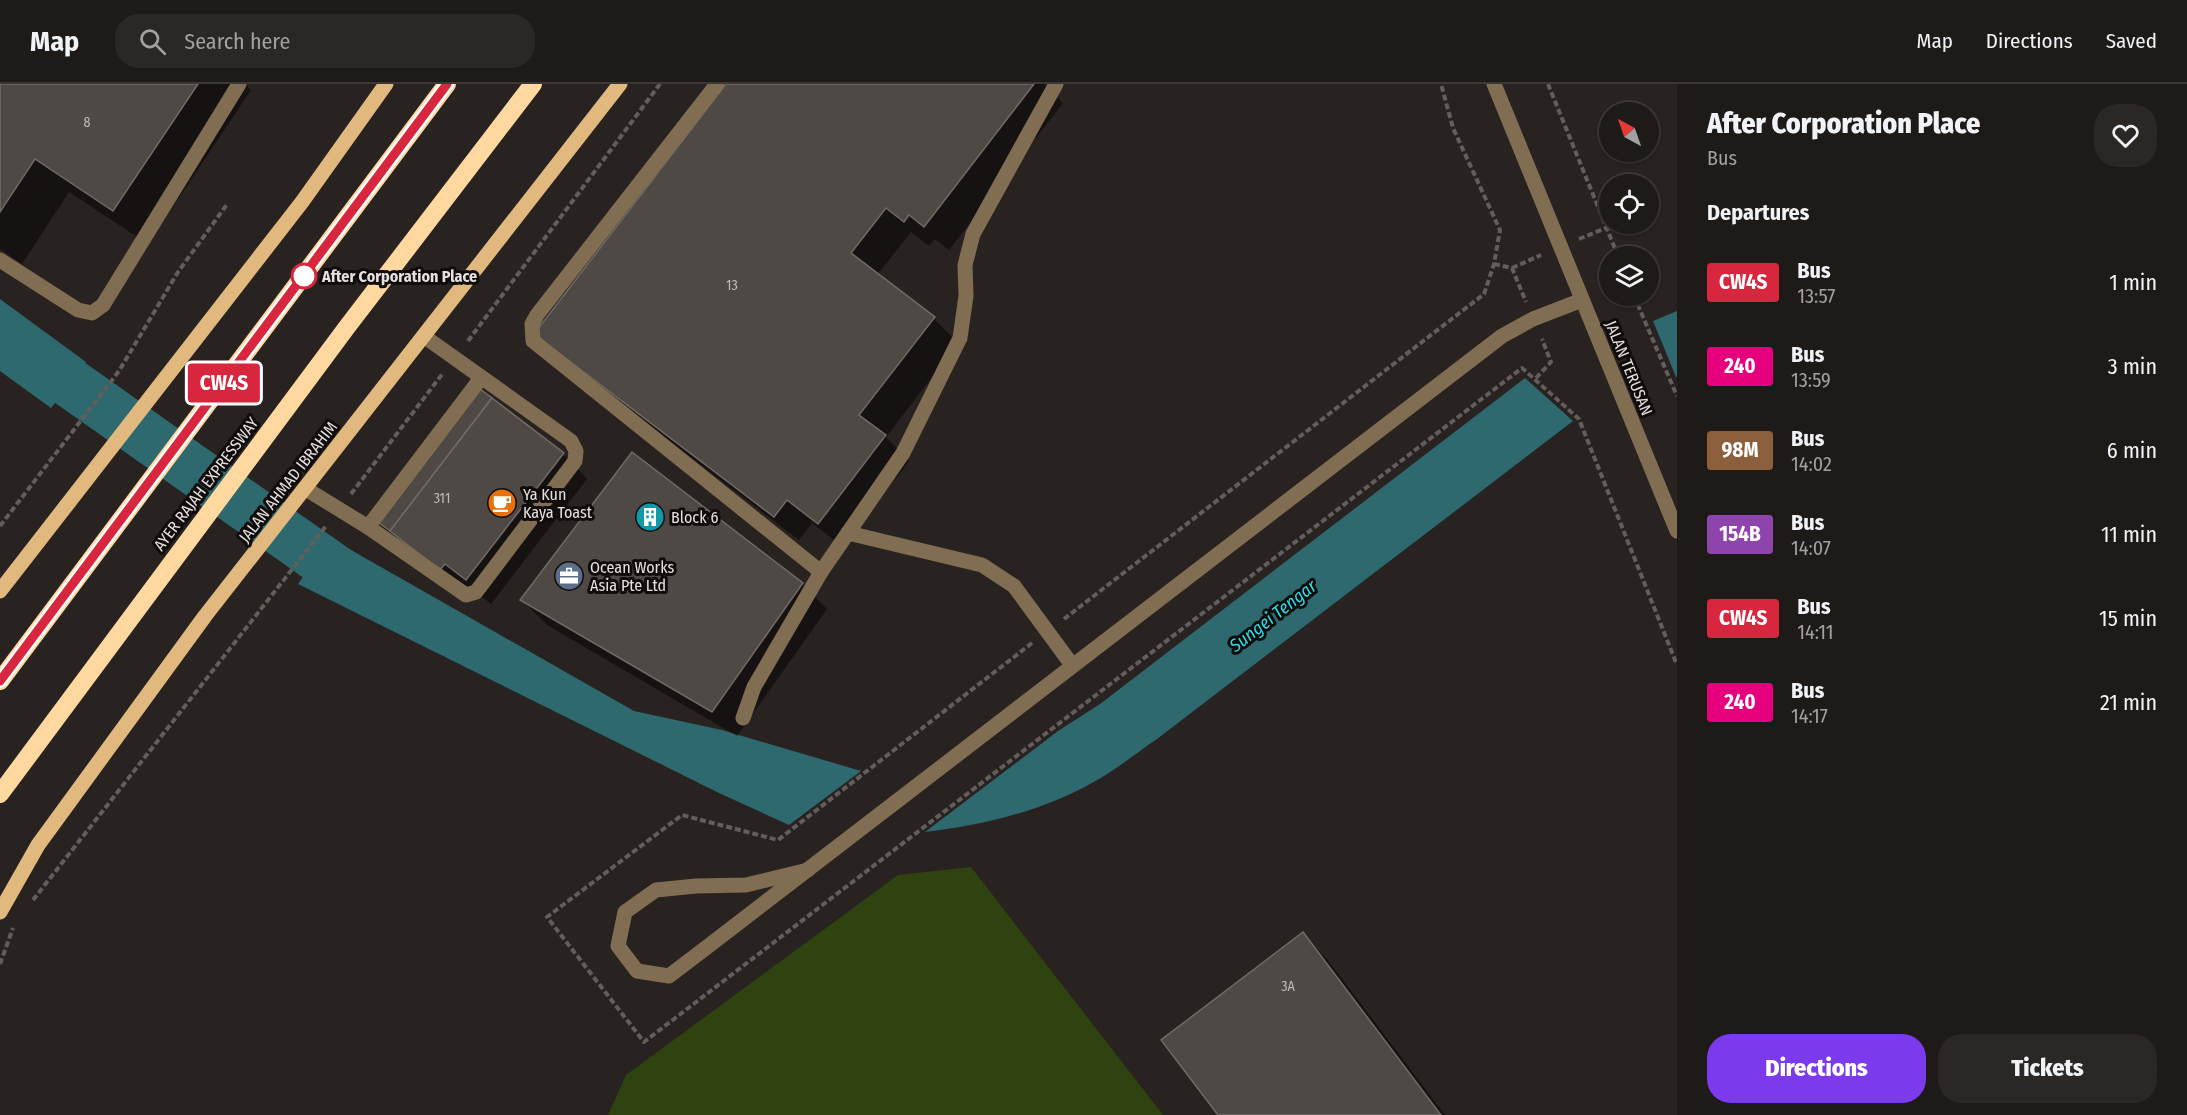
<!DOCTYPE html>
<html lang="en">
<head>
<meta charset="utf-8">
<style>
  body { margin:0; font-family:"Fira Sans Condensed",sans-serif; background:#2b2725; color:#f1f3f6; height:100vh; display:flex; flex-direction:column; font-size:22px; white-space:nowrap }
  * { box-sizing:border-box; margin:0 }
  p { font-size:20px; color:#a1a1a2 }
  .icon { flex:none; width:33px; height:33px; fill:none; stroke:currentColor; stroke-width:2; stroke-linecap:round; stroke-linejoin:round }
  .map { position:relative; flex:1; overflow:hidden }
  .panel { display:flex; flex-direction:column; background:#1e1a18; width:510px }
  .panel>* { flex:none }
  .badge { padding:0 12px; border-radius:4px; font-size:21px; line-height:39px }
  .needle { width:39px; rotate:320deg }
  .tools { position:absolute; left:1599px; top:18px; display:grid; gap:12px }
  .tools a { display:grid; place-items:center; width:60px; height:60px; border-radius:50%; background:#1e1a18; box-shadow:0 2px 4px #0004,0 0 0 2px #3c3837; font-size:30px }
  .map>.badge { position:absolute; translate:-50% -50%; box-shadow:0 0 0 3px #fff }
  h2 { padding:0 30px; font-size:22px; line-height:54px }
  .round { display:grid; place-items:center; flex:none; width:63px; height:63px; border-radius:24px; background:#2b2725 }
  .headline { display:flex; align-items:center; justify-content:space-between; height:102px; padding:0 30px }
  h1 { font-size:28px; font-weight:800; line-height:45px }
  .cta { display:flex; gap:12px; margin-top:auto; padding:12px 30px }
  .cta a { flex:1; height:69px; border-radius:24px; background:#7c3aed; color:#fff; font-size:24px; font-weight:800; line-height:69px; text-align:center }
  .cta a+a { background:#2b2725; color:#f1f3f6 }
  ul { padding:0; list-style:none }
  li { display:flex; align-items:center; gap:18px; height:84px; padding:0 30px }
  li div { flex:1 }
  li b { display:block; font-size:22px }
  li em { font-style:normal }
  li .badge { min-width:66px; font-weight:700; text-align:center }
  header { display:flex; align-items:center; gap:36px; box-sizing:border-box; height:84px; padding:0 30px; background:#1e1a18; border-bottom:2px solid #3c3837 }
  header strong { font-size:28px }
  nav { display:flex; gap:33px; margin-inline-start:auto; font-size:21px }
  .search { width:420px; height:54px; background:#2b2725; display:flex; align-items:center; gap:15px; box-sizing:border-box; padding:0 21px; border-radius:24px; color:#a1a1a2; font-size:22px }
  main { display:flex; flex:1; min-height:0 }
  .map>svg:first-child { display:block }
  .green { fill:#2e4310 }
  .water { fill:#2d696e }
  .shadow { fill:#0007 }
  .lines { fill:none; stroke-linecap:round; stroke-linejoin:round }
  .river { stroke:#2d696e; stroke-width:50 }
  .building { fill:#4f4945; stroke:#706b66; stroke-width:1.5 }
  .path { stroke:#635e5c; stroke-width:4; stroke-dasharray:6 3; stroke-linecap:butt }
  .minor { stroke:#816e52; stroke-width:15 }
  .major { stroke:#e1b87e; stroke-width:15 }
  .highway { stroke:#ffd8a0; stroke-width:18 }
  .line-casing { stroke:#fff; stroke-width:14 }
  .line { stroke:#d7263d; stroke-width:9 }
  .stop-dot { fill:#fff; stroke:#d7263d; stroke-width:3 }
  .labels { text-anchor:middle; dominant-baseline:central; stroke-width:6; stroke-linejoin:round; paint-order:stroke }
  .number-label { font-size:14px; fill:#c0bbb9 }
  .stop-label { font-size:16px; font-weight:bold; fill:#e6e1e0; stroke:#0f0c0b; text-anchor:start }
  .street-label { font-size:16px; fill:#e6e1e0; stroke:#0f0c0b }
  .poi-label { font-size:16px; fill:#e6e1e0; stroke:#0f0c0b; text-anchor:start }
  .water-label { font-size:18px; font-style:italic; fill:#2adeeb; stroke:#0f0c0b }
</style>
</head>
<body>
<header>
<strong>Map</strong>
<div class="search"><svg class="icon" aria-label="search" viewBox="0 0 24 24"><circle cx="10" cy="10" r="6"/><path d="M15 15l6 6"/></svg>Search here</div>
<nav><a>Map</a><a>Directions</a><a>Saved</a></nav>
</header>
<main>
<div class="map">
<svg width="1677" height="1031" viewBox="0 0 1677 1031">
  <rect width="100%" height="100%" fill="#282220"/>
  <polygon class="green" points="971,783 1163,1031 608,1031 626,991 898,791"/>
  <g class="water">
    <polygon points="0,215 86,278 51,324 0,287"/>
    <polygon points="1677,227 1677,293 1676,293 1653,237"/>
    <path d="M1525 294 1573 337 1157 655C1139 667 1122 681 1104 692 1051 725 986 741 925 748L1058 647 1100 620Z"/>
    <polygon points="330,454 634,627 722,646 861,687 789,741 719,709 298,500"/>
  </g>
  <g class="shadow">
    <polygon points="0,0 245,0 251,6 148,160 69,108 22,180 0,165"/>
    <polygon points="728,0 1044,0 1063,19 949,166 935,155 929,162 911,148 877,191 934,235 958,259 886,353 909,377 843,463 812,439 799,456 561,274"/>
    <polygon points="563,370 587,395 491,520 470,503 466,509 391,451 372,432"/>
    <polygon points="802,500 827,525 737,652 547,541 522,516"/>
    <polygon points="1302,850 1327,875 1445,1031 1220,1031"/>
  </g>
  <g class="lines">
    <polyline class="river" points="0,246 39,277 343,491 373,509"/>
  </g>
  <g class="building">
    <polygon points="0,0 198,0 113,127 35,75 0,128"/>
    <polygon points="726,0 1034,0 924,143 909,131 904,138 886,124 851,169 935,233 859,331 886,351 818,440 787,416 774,433 534,250"/>
    <polygon points="472,299 492,314 390,447 370,432"/>
    <polygon points="492,314 564,369 466,496 445,480 440,486 390,447"/>
    <polygon points="632,368 803,499 712,628 520,516"/>
    <polygon points="1303,848 1441,1031 1218,1031 1161,956"/>
  </g>
  <g class="lines">
    <g class="path">
      <polyline points="1548,0 1618,172"/>
      <polyline points="1579,155 1606,144"/>
      <polyline points="1494,180 1512,184 1526,218"/>
      <polyline points="1512,184 1541,171"/>
      <polyline points="1634,212 1677,312"/>
      <polyline points="468,257 660,0"/>
      <polyline points="1536,294 1551,278 1542,255"/>
      <polyline points="351,410 443,289"/>
      <polyline points="0,442 119,287 178,188 228,119"/>
      <polyline points="1064,535 1484,210 1494,180 1500,146 1453,44 1441,0"/>
      <polyline points="1032,559 778,756 682,731 547,833 644,958 1522,284 1579,335 1677,581"/>
      <polyline points="33,816 326,442"/>
      <polyline points="0,880 13,844"/>
    </g>
    <g class="minor">
      <polyline points="717,0 537,231 532,240 533,257 821,488"/>
      <polyline points="1494,0 1677,447"/>
      <polyline points="0,176 78,226 92,229 103,221 239,0"/>
      <polyline points="306,405 368,443 466,511 476,508 575,377 576,367 571,357 425,253"/>
      <polyline points="368,443 481,294"/>
      <polyline points="848,449 982,481 1014,502 1072,581"/>
      <polyline points="743,634 754,603 821,488 903,369 960,254 966,212 965,181 973,150 1056,0"/>
      <path d="M808 786 746 801 696 802 656 806 625 828 618 862 637 887 669 892C948 680 1224 464 1502 252L1533 235 1582 216"/>
    </g>
    <g class="major">
      <polyline points="0,507 302,118 386,0"/>
      <polyline points="0,828 38,761 205,532 620,0"/>
    </g>
    <g class="highway">
      <polyline points="0,597 447,0"/>
      <polyline points="0,710 347,243 533,0"/>
    </g>
  </g>
  <g class="lines">
    <g class="line-casing">
      <polyline id="line" points="0,597 447,0"/>
    </g>
    <use href="#line" class="line"/>
  </g>
  <defs>
    <g id="cafe-disc" transform="scale(1.5)"><circle r="9.5" fill="#e8710a" stroke="#0f0c0b"/><path d="M-5.5-4.5H6V0H3Q3 3.5 0 3.5H-2.5Q-5.5 3.5-5.5 0ZM3-3.2v2h1.7v-2ZM-6 4.5H4V6H-6Z" fill="#fff"/></g>
    <g id="building-disc" transform="scale(1.5)"><circle r="9.5" fill="#0f9aa8" stroke="#0f0c0b"/><path d="M-4-6H4V6H1V3H-1V6H-4ZM-2.5-4.3h1.7v1.8h-1.7ZM.8-4.3h1.7v1.8H.8ZM-2.5-1h1.7V.8h-1.7ZM.8-1h1.7V.8H.8Z" fill="#fff"/></g>
    <g id="office-disc" transform="scale(1.5)"><circle r="9.5" fill="#5c6f8a" stroke="#0f0c0b"/><path d="M-6-3h4V-5.5h4V-3h4V5H-6ZM-1-4.5V-3h2v-1.5ZM-6 0V1H6V0Z" fill="#fff"/></g>
  </defs>
  <g fill-rule="evenodd">
    <use href="#cafe-disc" x="502" y="419"/>
    <use href="#building-disc" x="650" y="433"/>
    <use href="#office-disc" x="569" y="492"/>
  </g>
  <circle class="stop-dot" cx="304" cy="192" r="12"/>
  <g class="labels">
    <g class="number-label">
      <text x="87" y="38">8</text>
      <text x="732" y="201">13</text>
      <text x="442" y="414">311</text>
      <text x="1288" y="902">3A</text>
    </g>
    <g class="stop-label">
      <text x="322" y="192">After Corporation Place</text>
    </g>
    <g class="street-label">
      <text transform="translate(1629 284) rotate(68)">JALAN TERUSAN</text>
      <text transform="translate(288 398) rotate(-52)">JALAN AHMAD IBRAHIM</text>
      <text transform="translate(206 400) rotate(-53)">AYER RAJAH EXPRESSWAY</text>
    </g>
    <g class="poi-label">
      <text x="523" y="410">Ya Kun<tspan x="523" dy="18">Kaya Toast</tspan></text>
      <text x="671" y="433">Block 6</text>
      <text x="590" y="483">Ocean Works<tspan x="590" dy="18">Asia Pte Ltd</tspan></text>
    </g>
    <g class="water-label">
      <text transform="translate(1273 532) rotate(-38)">Sungei Tengar</text>
    </g>
  </g>
</svg>
<div class="tools">
<a><svg class="needle" viewBox="-14 -14 28 28"><path d="M0-13l5 13h-10z" fill="#e53935"/><path d="M0 13l5-13h-10z" fill="#a1a1a2"/></svg></a>
<a><svg class="icon" aria-label="locate" viewBox="0 0 24 24"><circle cx="12" cy="12" r="6"/><path d="M12 2v4M12 18v4M2 12h4M18 12h4"/></svg></a>
<a><svg class="icon" aria-label="layers" viewBox="0 0 24 24"><path d="M12 4l9 5-9 5-9-5zM3 14l9 5 9-5"/></svg></a>
</div>
<b class="badge" style="left:224px;top:299px;background:#d7263d;color:#fff">CW4S</b>
</div>
<section class="panel">
<div class="headline"><div><h1>After Corporation Place</h1><p>Bus</p></div><a class="round"><svg class="icon" aria-label="heart" viewBox="0 0 24 24"><path d="M12 20l-8-8c-3-5 5-10 8-4 3-6 11-1 8 4z"/></svg></a></div>
<h2>Departures</h2>
<ul>
<li><span class="badge" style="background:#d7263d;color:#fff">CW4S</span><div><b>Bus</b><p>13:57</p></div><em>1 min</em></li>
<li><span class="badge" style="background:#e6007e;color:#fff">240</span><div><b>Bus</b><p>13:59</p></div><em>3 min</em></li>
<li><span class="badge" style="background:#8b5e3c;color:#fff">98M</span><div><b>Bus</b><p>14:02</p></div><em>6 min</em></li>
<li><span class="badge" style="background:#8e44ad;color:#fff">154B</span><div><b>Bus</b><p>14:07</p></div><em>11 min</em></li>
<li><span class="badge" style="background:#d7263d;color:#fff">CW4S</span><div><b>Bus</b><p>14:11</p></div><em>15 min</em></li>
<li><span class="badge" style="background:#e6007e;color:#fff">240</span><div><b>Bus</b><p>14:17</p></div><em>21 min</em></li>
</ul>
<div class="cta"><a>Directions</a><a>Tickets</a></div>
</section>
</main>
</body>
</html>
